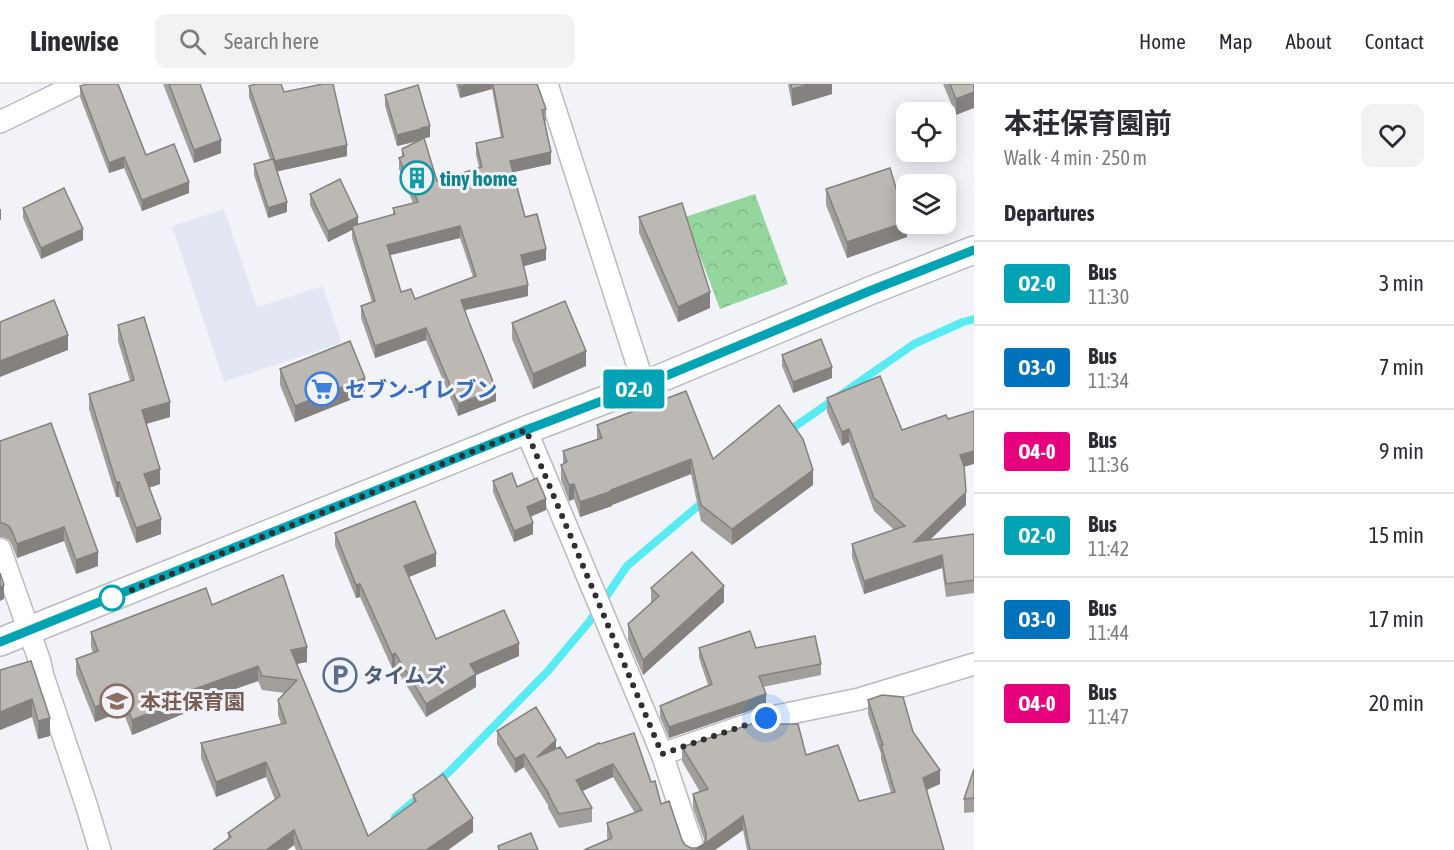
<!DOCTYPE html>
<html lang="en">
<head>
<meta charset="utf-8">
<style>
  body { margin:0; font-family:"Asap Condensed","Noto Sans JP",sans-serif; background:#f2f2f3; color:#2b2b33; height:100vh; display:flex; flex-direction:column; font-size:22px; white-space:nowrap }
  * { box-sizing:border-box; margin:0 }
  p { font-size:20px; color:#7c7c81 }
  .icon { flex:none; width:33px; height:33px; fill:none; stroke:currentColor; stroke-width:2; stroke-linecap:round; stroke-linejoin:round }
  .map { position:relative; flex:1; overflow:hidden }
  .drawer { display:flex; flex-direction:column; background:#fff; width:480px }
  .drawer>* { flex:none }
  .badge { padding:0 12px; border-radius:4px; font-size:21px; line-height:39px }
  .fabs { position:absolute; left:896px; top:18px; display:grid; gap:12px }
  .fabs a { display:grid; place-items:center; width:60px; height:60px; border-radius:12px; background:#fff; box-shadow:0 3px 15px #0003; font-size:30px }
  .you { position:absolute; width:30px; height:30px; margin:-15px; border:4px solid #fff; border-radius:50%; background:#1a73e8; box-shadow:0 0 0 9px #1a73e833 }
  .map>.badge { position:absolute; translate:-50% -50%; box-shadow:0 0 0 3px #fff }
  h2 { padding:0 30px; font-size:22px; line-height:54px }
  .round { display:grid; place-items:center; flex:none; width:63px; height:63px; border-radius:12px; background:#f2f2f3 }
  .headline { display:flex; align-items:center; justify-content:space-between; height:102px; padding:0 30px }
  h1 { font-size:28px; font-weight:700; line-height:45px }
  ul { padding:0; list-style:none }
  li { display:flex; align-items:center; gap:18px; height:84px; padding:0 30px; border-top:2px solid #e1e1e2 }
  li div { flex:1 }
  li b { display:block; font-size:22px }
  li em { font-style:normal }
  li .badge { min-width:66px; font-weight:700; text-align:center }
  header { display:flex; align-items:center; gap:36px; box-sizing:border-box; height:84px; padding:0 30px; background:#fff; border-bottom:2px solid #e1e1e2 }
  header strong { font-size:28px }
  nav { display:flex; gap:33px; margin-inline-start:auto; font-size:21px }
  .search { width:420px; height:54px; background:#f2f2f3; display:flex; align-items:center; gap:15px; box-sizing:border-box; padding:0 21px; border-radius:12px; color:#7c7c81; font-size:22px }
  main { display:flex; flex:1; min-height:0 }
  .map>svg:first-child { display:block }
  .built { fill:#e3e7f4 }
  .park { fill:url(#park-crowns) }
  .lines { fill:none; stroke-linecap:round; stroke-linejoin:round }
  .stream { stroke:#58ebf3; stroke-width:8 }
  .minor-casing { stroke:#babbc1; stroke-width:24 }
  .tertiary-casing { stroke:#babbc1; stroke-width:30 }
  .minor { stroke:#fff; stroke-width:21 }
  .tertiary { stroke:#fff; stroke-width:27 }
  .wall { fill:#a29e9b; fill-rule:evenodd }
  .shaded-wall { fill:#84817e }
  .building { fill:#bcb8b4; stroke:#84817e; stroke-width:1.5; fill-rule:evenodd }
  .line-casing { stroke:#fff; stroke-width:14 }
  .line { stroke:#00a3b4; stroke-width:9 }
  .walk { stroke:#2f3032; stroke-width:6; stroke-dasharray:0 10.8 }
  .stop-dot { fill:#fff; stroke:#00a3b4; stroke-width:3 }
  .labels { text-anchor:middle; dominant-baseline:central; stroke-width:6; stroke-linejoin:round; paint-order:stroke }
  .culture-label { font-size:21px; font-weight:bold; fill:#0d838f; stroke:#f2f3f9; text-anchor:start }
  .shop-label { font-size:21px; font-weight:bold; fill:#366cbe; stroke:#f2f3f9; text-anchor:start }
  .service-label { font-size:21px; font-weight:bold; fill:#4e5e75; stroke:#f2f3f9; text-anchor:start }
  .education-label { font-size:21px; font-weight:bold; fill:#785e54; stroke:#f2f3f9; text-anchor:start }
</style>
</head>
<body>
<header>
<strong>Linewise</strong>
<div class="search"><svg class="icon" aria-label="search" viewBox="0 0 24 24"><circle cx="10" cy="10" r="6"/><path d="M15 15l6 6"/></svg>Search here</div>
<nav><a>Home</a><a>Map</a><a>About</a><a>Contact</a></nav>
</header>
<main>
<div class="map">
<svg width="974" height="766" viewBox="0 0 974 766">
  <defs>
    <pattern id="park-crowns" width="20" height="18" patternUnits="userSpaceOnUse" patternTransform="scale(1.5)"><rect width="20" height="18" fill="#95d69e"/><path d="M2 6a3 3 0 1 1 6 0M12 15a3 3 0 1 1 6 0" fill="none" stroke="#81b889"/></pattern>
  </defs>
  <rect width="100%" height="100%" fill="#f2f3f9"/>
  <polygon class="built" points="224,125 257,223 323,202 342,259 224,298 172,142"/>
  <polygon class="park" points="755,110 788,200 720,225 685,133"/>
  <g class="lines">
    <g class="stream">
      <polyline points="787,348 914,260 963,238 974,235"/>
      <polyline points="436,699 449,688 547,588 589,538 627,482 704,417"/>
      <polyline points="395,733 420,712"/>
    </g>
    <g class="minor-casing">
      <g id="minor">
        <polyline points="547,0 644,301"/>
        <polyline points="0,38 78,0"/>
        <polyline points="526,346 662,670 694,766"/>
        <polyline points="0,465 40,578 43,592 86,720 100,766"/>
        <polyline points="662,670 767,634 859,615 974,580"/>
      </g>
    </g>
    <g class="tertiary-casing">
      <polyline id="tertiary" points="0,558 526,346 644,301 872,206 974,166"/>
    </g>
    <use href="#minor" class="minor"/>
    <use href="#tertiary" class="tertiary"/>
  </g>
  <g class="wall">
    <polygon points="163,0 200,0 221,69 194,79"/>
    <path d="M456 0H537L546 25V37H544L551 80 513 88 525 133 546 176 524 182 528 212 465 226 496 317 458 332 426 256 375 274 361 234V222L372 218 352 154V146L328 158 310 121V110L358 141 393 131V124L413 119 399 85V74L402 73V65L419 57 397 62 385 22V11L430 53 424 54 437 97 479 83 476 71V59L501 54 492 5 460 14ZM460 154 473 193 415 215 401 208 390 171Z"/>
    <polygon points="788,0 832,0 832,10 792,22"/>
    <polygon points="943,0 974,0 956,31"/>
    <polygon points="80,2 146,71 189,109 142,127 124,84 109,89 80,13"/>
    <polygon points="249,2 284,8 347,72 277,87 287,128 268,134 254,91 254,80 270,75 249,13"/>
    <polygon points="826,105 907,140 907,153 847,174 826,121"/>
    <polygon points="23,124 83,156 41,175 23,134"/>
    <polygon points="639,133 710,224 678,238 639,149"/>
    <polygon points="512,239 586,282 533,305 512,255"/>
    <polygon points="118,241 170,333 146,340 160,400 149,404 161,450 136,459 119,413 116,413 89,325 89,310 130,297 118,257"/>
    <polygon points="782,271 832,294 793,309 782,282"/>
    <polygon points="280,285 365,310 295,338 280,301"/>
    <polygon points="827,314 902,346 964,383 966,421 930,456 974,450 974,509 946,513 942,484 864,510 852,473 852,460 894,446 874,427 849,358 842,362 827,328"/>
    <polygon points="597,341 713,375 813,401 732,461 701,437 691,390 612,421 612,422 580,433 574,415 569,417 561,396 561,381 563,380 563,367 597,355"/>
    <polygon points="0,357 98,482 76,490 64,457 17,474 12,461 9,456 3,453 0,453"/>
    <polygon points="493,397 517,403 546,426 530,433 533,450 514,458 493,408"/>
    <polygon points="335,449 436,482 409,493 436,555 519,572 476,591 476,603 426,633 395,583 392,584 360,513 356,514 335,462"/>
    <polygon points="651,504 724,518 643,591 628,556 628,540 651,519"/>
    <polygon points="212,521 307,578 296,580 368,752 413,719 413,711 473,748 448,766 296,766 294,761 287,766 213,766 228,756 228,749 275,716 266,693 216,713 201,674 201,659 281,640 278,631 278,616 285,609 262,606 258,597 183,623 183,630 132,651 123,627 95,638 76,590 76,575 93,569 91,563 91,548"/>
    <polygon points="699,564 756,564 821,580 821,591 763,603 766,621 669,654 660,633 660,622 708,601 699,574"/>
    <polygon points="31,577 50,652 38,655 32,633 0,646 0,586"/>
    <polygon points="868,616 913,648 940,700 927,706 944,766 747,766 743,746 715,766 584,766 608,756 607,753 607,739 635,729 613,693 582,707 592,724 592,738 559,744 548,724 548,721 524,683 515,689 497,660 497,647 556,665 567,674 600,660 651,698 661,720 685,761 691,764 697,764 704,760 705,758 693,724 693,710 700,708 682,677 682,663 778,640 806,671 859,717 891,709 881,675 881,670 868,630"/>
    <polygon points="974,685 974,728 964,729 964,715"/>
  </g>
  <g class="shaded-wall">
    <polygon points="470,0 492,0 492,5 460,14 460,3"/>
    <polygon points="810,0 832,0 832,10 792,22 792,5"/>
    <polygon points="974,8 974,24 956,31 956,15"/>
    <polygon points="430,42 430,53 421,55 421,56 397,62 397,51"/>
    <polygon points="221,56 221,69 194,79 194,66"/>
    <polygon points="347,61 347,72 275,88 275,77"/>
    <polygon points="551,68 551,80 510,89 510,77"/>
    <polygon points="124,73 124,84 109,89 109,79"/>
    <polygon points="189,98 189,109 142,127 142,116"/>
    <polygon points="287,118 287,128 268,134 268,124"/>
    <rect x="0" y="125" width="1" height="11"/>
    <polygon points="358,133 358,143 352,142 352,146 328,158 328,147"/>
    <polygon points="906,138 907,153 847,174 847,158"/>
    <polygon points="460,142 460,154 387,172 387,161"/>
    <polygon points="83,145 83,156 41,175 41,164"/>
    <polygon points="546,165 546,176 521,183 521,171"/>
    <polygon points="528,201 528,212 461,227 461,216"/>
    <polygon points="710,208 710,224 678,238 678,223"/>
    <polygon points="426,244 426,256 375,274 375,262"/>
    <polygon points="68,251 68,266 0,293 0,277"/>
    <polygon points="586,267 586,282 533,305 533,290"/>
    <polygon points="832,283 832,294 793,309 793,298"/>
    <polygon points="365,294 365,310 295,338 295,322"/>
    <polygon points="496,305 496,317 458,332 458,320"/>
    <polygon points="170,318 170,333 142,341 142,326"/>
    <polygon points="849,345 849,358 842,362 842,348"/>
    <polygon points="974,367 974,380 960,384 960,371"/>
    <polygon points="691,375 691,390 612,421 612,422 580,433 580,418"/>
    <polygon points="160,385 160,400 144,405 144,390"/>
    <polygon points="813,386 813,401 732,461 732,445"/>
    <rect x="116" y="398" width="3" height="15"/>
    <polygon points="574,400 574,415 569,417 569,401"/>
    <polygon points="966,408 966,421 914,471 914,458"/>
    <polygon points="546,415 546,426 527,434 527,423"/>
    <polygon points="161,435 161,450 136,459 136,444"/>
    <polygon points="533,439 533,450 514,458 514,447"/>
    <polygon points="64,443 64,457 17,474 17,460"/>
    <polygon points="98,468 98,482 76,490 76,476"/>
    <polygon points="436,469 436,482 404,495 404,482"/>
    <polygon points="942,471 942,484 864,510 864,497"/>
    <polygon points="360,500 360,513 356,514 356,501"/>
    <polygon points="4,501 4,515 0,517 0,503"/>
    <polygon points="724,502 724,518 643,591 643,576"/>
    <polygon points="519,559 519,572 476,591 476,603 426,633 426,620 470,580"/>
    <polygon points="307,563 307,578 291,581 291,566"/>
    <polygon points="395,569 395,583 392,584 392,571"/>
    <polygon points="258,582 258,597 183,623 183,630 132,651 132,636 181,610"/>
    <polygon points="766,610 766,621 669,654 669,643"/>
    <polygon points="123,612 123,627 95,638 95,623"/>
    <polygon points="32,615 32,633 0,646 0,628"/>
    <polygon points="50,634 50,652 38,655 38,637"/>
    <polygon points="556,656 556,670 537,673"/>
    <polygon points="524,670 524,683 515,689 515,675"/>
    <polygon points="266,678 266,693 216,713 216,698"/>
    <polygon points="613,680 613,693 576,710 576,696"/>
    <polygon points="940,686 940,700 923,707 923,694"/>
    <polygon points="743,732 743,746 715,766 696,766"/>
    <polygon points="473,734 473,748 448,766 426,766"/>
    <polygon points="294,746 294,761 287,766 266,766"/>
  </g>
  <g class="building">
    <polygon points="87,0 118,0 146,71 174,60 189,98 142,116 124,73 109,79 80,2"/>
    <polygon points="169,0 200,0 221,56 194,66"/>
    <polygon points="256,0 281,0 284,8 323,0 333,0 347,61 275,77 249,2"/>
    <polygon points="460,0 470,0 460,3"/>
    <path d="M493 0H537L546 25 542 26 551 68 510 77 525 133 537 130 546 165 521 171 528 201 461 216 469 238 496 305 458 320 426 244 375 262 361 222 375 217 352 142 395 130 393 124 418 118 399 74 404 72 402 65 424 54 437 97 482 83 476 59 503 53ZM460 142 476 192 415 215 411 205 401 208 387 161Z"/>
    <polygon points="791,0 810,0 792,5"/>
    <polygon points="950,0 974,0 974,8 956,15"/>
    <polygon points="418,1 430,42 421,44 421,45 397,51 385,11"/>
    <polygon points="273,75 287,118 268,124 254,80"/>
    <polygon points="890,84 906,138 847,158 826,105"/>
    <polygon points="340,95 358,133 328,147 310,110"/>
    <polygon points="64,104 83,145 41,164 23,124"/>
    <polygon points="682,119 710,208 678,223 639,133"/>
    <polygon points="54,216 68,251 0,277 0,238"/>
    <polygon points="565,217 586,267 533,290 512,239"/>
    <polygon points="144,233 170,318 142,326 160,385 144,390 161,435 136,444 119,398 116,398 89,310 134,296 118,241"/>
    <polygon points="821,255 832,283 793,298 782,271"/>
    <polygon points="350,257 365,294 295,322 280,285"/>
    <polygon points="880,292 902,346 946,331 948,335 974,327 974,367 960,371 964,382 966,408 914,458 974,450 974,496 946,500 942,471 864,497 852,460 905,442 874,414 849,345 842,348 827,314"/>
    <polygon points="686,307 713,375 779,321 803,355 813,386 732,445 701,421 691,375 611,406 612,407 580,418 574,400 569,401 561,381 567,378 563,367 602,354 597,341"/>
    <polygon points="51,339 98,468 76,476 64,443 17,460 12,447 9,442 3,439 0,439 0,357"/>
    <polygon points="512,389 517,403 537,394 546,415 527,423 533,439 514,447 493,397"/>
    <polygon points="415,417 436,469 404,482 436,555 504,526 519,559 470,580 476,590 426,620 395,569 392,571 360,500 356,501 335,449"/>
    <polygon points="692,468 724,502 643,576 628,540 659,512 651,504"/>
    <polygon points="0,489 4,501 0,503"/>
    <polygon points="283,491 307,563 291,566 368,752 416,717 413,711 443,690 473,734 426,766 302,766 294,746 266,766 213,766 231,753 228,749 280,712 266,678 216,698 201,659 286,639 278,616 297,596 262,592 258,582 181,610 183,616 132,636 123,612 95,623 76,575 98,567 91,548 206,504 212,521"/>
    <polygon points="750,547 756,564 815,552 821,580 759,592 766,610 669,643 660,622 712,600 699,564"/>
    <polygon points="31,577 50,634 38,637 32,615 0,628 0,586"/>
    <polygon points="882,611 903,613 913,648 940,686 923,694 944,766 750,766 743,732 696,766 584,766 612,754 607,739 642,726 613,680 576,696 592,724 559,730 548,710 549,710 524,670 515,675 497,647 536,623 556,656 537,673 560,663 567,674 599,659 600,660 634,649 651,698 655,697 661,720 669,717 682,756 685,761 691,764 697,764 704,760 706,755 706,749 693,710 708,705 682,663 775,632 778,640 798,640 806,671 838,661 859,717 895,708 881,661 883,661 868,616"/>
    <polygon points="974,685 974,714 964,715"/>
    <polygon points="531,749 538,766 499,766 498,762"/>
  </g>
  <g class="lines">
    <g class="line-casing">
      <polyline id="line" points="0,558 526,346 644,301 872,206 974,166"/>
    </g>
    <use href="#line" class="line"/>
    <polyline class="walk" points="112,514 526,346 662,670 766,634"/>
  </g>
  <defs>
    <g id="building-ring" transform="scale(1.725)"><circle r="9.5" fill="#f2f3f9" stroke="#0f9aa8" stroke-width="1.5"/><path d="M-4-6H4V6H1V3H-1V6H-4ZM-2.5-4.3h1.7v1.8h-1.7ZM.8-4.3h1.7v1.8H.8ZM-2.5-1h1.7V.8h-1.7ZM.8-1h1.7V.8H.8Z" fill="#0f9aa8"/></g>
    <g id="supermarket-ring" transform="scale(1.725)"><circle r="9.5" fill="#f2f3f9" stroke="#3f7fe0" stroke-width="1.5"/><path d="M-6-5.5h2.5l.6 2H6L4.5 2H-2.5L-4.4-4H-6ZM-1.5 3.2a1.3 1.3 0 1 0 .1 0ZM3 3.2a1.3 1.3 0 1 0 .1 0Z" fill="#3f7fe0"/></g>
    <g id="parking-ring" transform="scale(1.725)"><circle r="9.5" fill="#f2f3f9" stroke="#5c6f8a" stroke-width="1.5"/><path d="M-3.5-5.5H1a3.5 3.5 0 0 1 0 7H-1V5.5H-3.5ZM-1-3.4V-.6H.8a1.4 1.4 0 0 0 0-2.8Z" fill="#5c6f8a"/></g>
    <g id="school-ring" transform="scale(1.725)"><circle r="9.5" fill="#f2f3f9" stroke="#8d6e63" stroke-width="1.5"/><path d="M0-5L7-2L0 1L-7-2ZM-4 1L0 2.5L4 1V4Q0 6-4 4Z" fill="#8d6e63"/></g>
  </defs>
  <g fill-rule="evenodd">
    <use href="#building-ring" x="417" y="94"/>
    <use href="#supermarket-ring" x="322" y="305"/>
    <use href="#parking-ring" x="340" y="591"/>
    <use href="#school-ring" x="117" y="617"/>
  </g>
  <circle class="stop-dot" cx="112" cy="514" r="12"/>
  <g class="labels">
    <g class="culture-label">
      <text x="440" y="94">tiny home</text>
    </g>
    <g class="shop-label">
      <text x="345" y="305">セブン-イレブン</text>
    </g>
    <g class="service-label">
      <text x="363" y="591">タイムズ</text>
    </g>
    <g class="education-label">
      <text x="140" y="617">本荘保育園</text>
    </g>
  </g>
</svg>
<div class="fabs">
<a><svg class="icon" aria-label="locate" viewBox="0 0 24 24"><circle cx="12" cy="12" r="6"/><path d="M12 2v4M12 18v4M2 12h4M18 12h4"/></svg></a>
<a><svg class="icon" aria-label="layers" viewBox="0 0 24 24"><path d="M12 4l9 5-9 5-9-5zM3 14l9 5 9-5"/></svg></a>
</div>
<div class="you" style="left:766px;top:634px"></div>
<b class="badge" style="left:634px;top:305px;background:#00a3b4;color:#fff">O2-0</b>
</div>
<section class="drawer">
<div class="headline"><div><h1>本荘保育園前</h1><p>Walk · 4 min · 250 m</p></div><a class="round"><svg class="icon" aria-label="heart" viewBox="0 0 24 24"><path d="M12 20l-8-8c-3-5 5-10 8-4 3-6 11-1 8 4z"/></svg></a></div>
<h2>Departures</h2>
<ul>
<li><span class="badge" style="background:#00a3b4;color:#fff">O2-0</span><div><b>Bus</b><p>11:30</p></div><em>3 min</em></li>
<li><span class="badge" style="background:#0072bc;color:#fff">O3-0</span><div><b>Bus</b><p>11:34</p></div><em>7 min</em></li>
<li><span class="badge" style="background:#e6007e;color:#fff">O4-0</span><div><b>Bus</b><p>11:36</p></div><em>9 min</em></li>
<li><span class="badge" style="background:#00a3b4;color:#fff">O2-0</span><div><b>Bus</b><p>11:42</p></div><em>15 min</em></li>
<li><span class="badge" style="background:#0072bc;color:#fff">O3-0</span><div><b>Bus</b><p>11:44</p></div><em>17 min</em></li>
<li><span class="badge" style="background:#e6007e;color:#fff">O4-0</span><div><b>Bus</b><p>11:47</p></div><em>20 min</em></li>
</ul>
</section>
</main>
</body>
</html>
